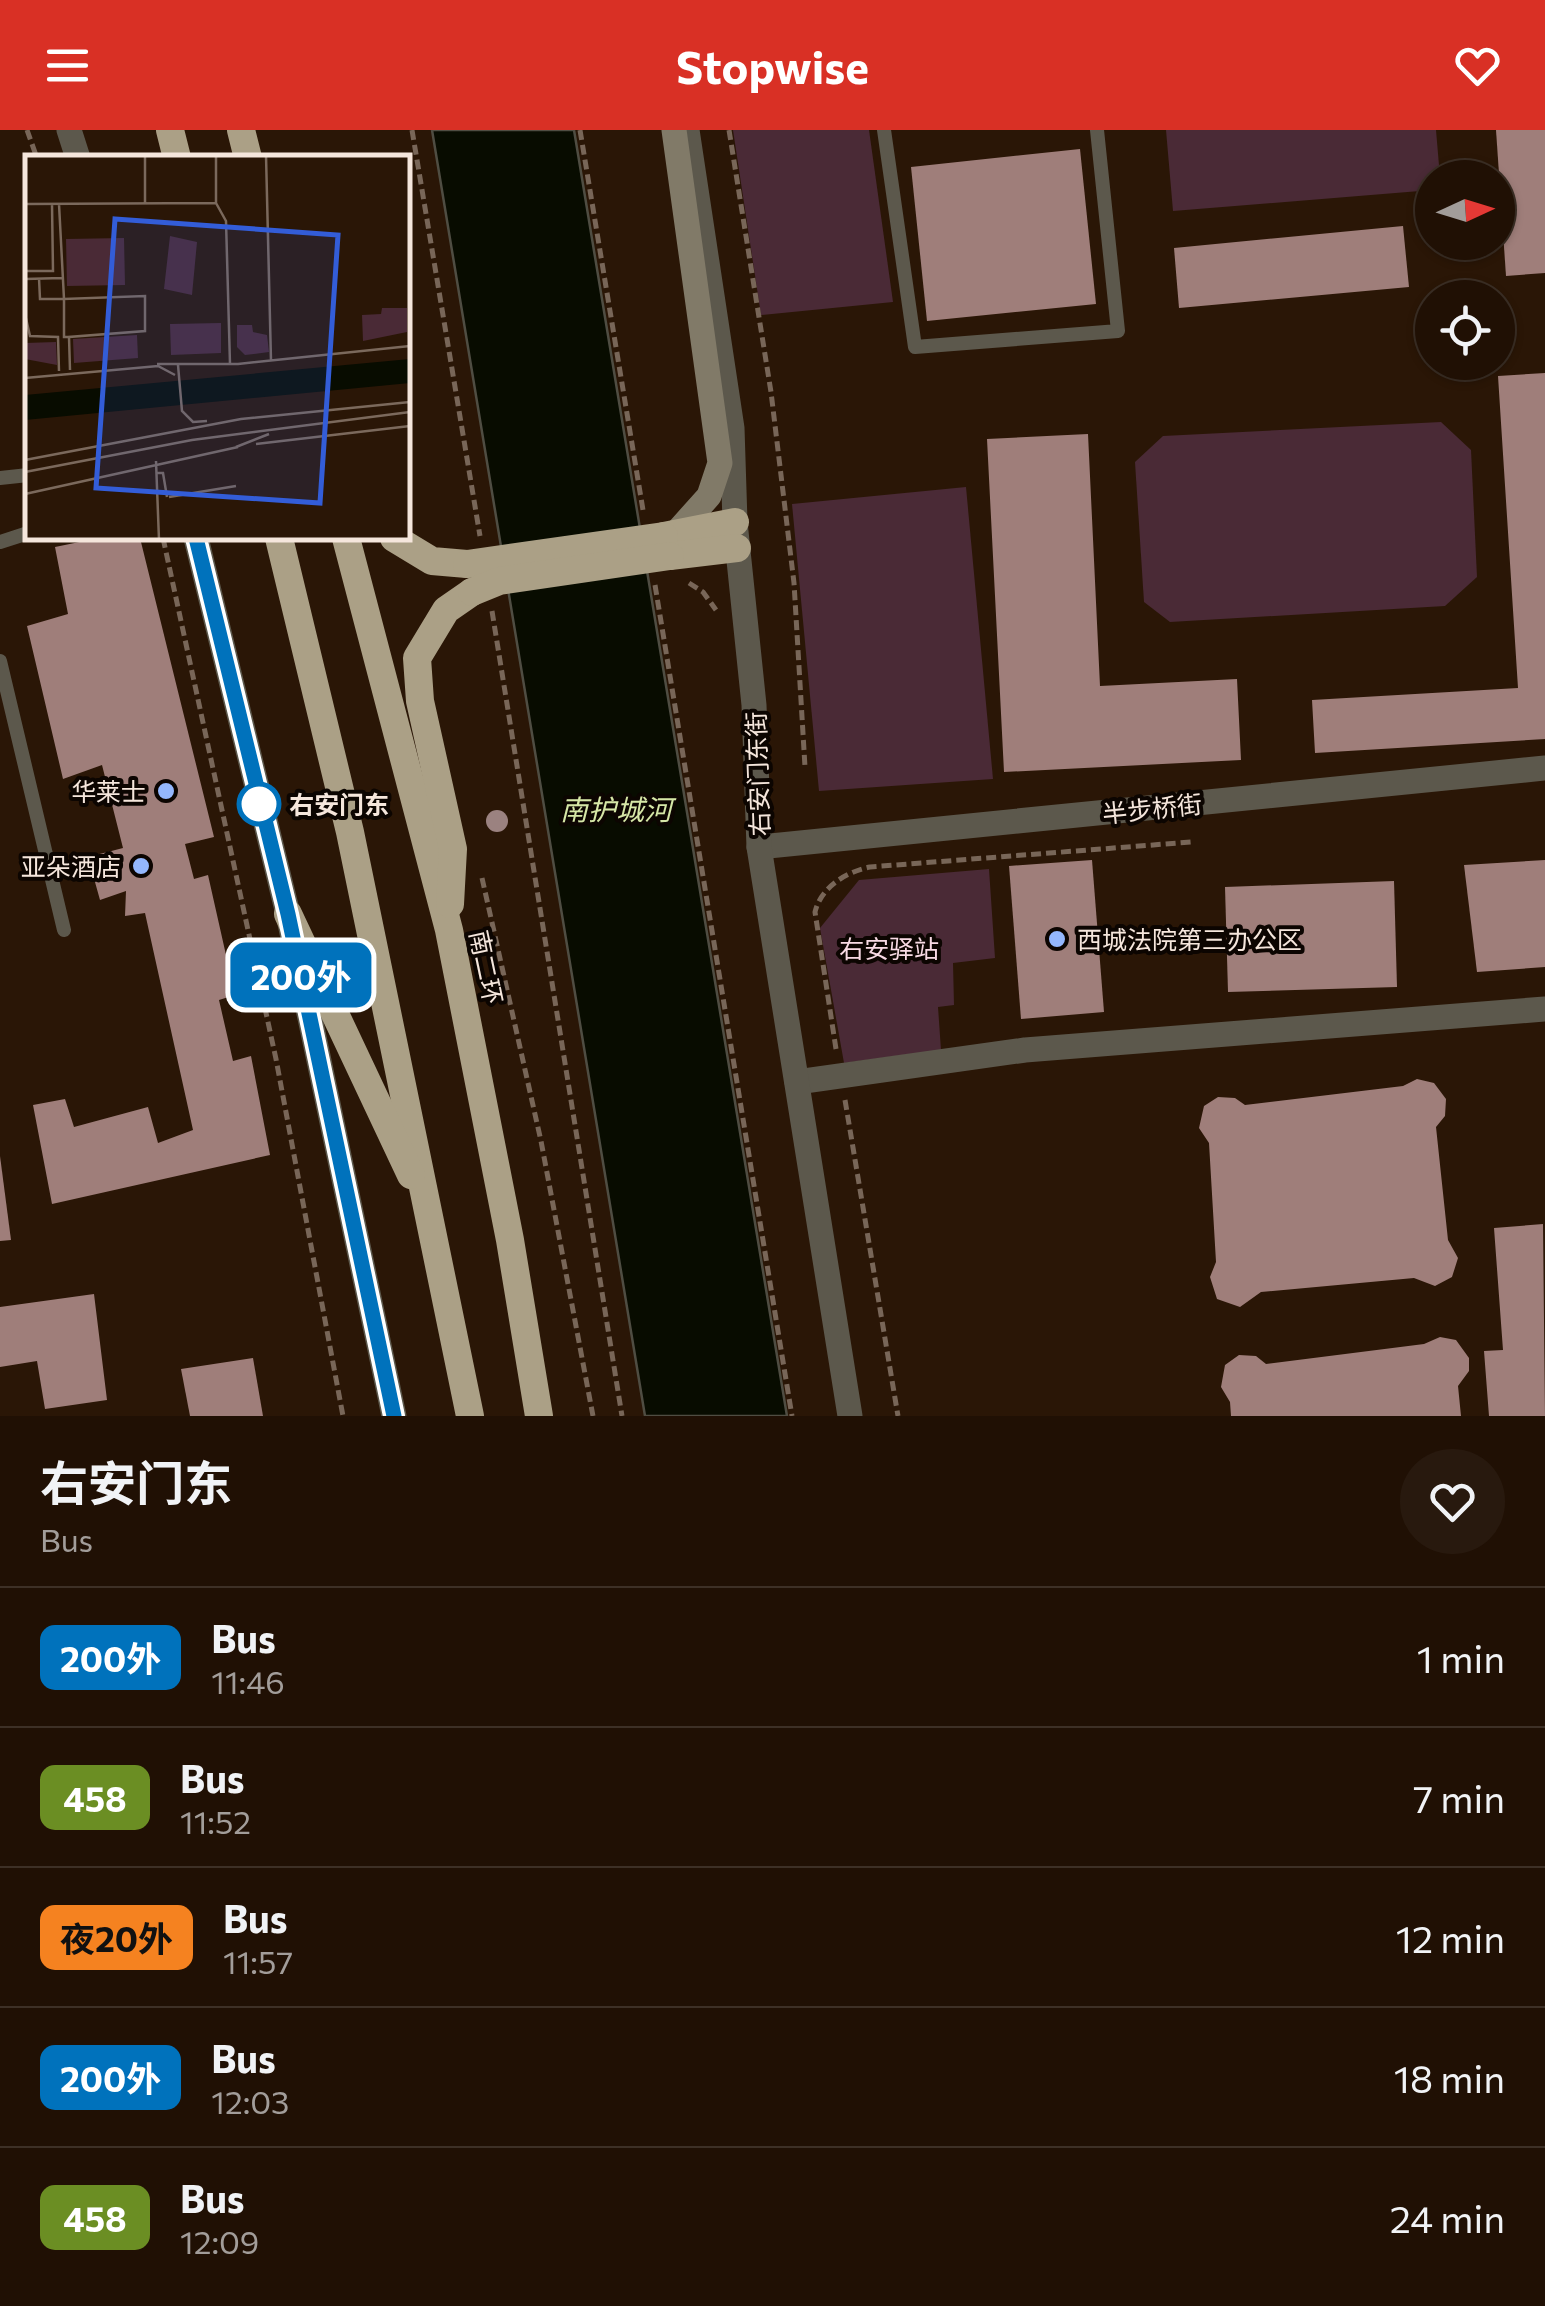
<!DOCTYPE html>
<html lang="en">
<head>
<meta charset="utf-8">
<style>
  body { margin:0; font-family:Commissioner,"Noto Sans SC",sans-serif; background:#28190e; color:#f1f3f6; height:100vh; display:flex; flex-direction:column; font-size:38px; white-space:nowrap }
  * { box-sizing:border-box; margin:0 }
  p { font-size:32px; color:#a29d9a }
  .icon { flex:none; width:55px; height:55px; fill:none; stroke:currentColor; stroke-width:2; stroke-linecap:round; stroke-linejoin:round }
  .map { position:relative; height:1286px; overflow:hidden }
  .details { display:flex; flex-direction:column; background:#201004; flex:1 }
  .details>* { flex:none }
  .badge { padding:0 20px; border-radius:15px; font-size:35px; line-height:65px }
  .needle { width:65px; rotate:86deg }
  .tools { position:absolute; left:1415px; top:30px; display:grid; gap:20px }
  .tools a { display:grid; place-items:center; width:100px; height:100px; border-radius:50%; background:#201004; box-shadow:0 2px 8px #0004,0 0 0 2px #3d3026; font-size:50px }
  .map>.badge { position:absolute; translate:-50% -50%; box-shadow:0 0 0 5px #fff }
  .round { display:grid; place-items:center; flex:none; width:105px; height:105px; border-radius:52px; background:#28190e }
  .headline { display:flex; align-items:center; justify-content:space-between; height:170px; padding:0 40px }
  h1 { font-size:48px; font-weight:700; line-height:75px }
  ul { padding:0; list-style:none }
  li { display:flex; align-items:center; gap:30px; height:140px; padding:0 40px; border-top:2px solid #3d3026 }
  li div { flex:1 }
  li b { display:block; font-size:38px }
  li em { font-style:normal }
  li .badge { min-width:110px; font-weight:700; text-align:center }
  header { display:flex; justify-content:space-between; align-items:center; height:130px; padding:0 40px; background:#d93025; color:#fff; font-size:45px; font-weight:700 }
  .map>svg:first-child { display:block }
  .green { fill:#4a2a36 }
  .water { fill:#080c00; stroke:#4f4d42; stroke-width:2.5 }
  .building { fill:#9f7e7a }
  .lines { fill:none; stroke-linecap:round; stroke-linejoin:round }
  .path { stroke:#786658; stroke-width:5; stroke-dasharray:10 5; stroke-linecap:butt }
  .service { stroke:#5c584c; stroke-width:14 }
  .minor { stroke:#5c584c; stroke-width:25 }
  .tertiary { stroke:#5c584c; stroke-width:25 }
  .secondary { stroke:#817a68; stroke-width:25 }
  .trunk { stroke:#aba086; stroke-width:28 }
  .trunk-bridge { stroke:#aba086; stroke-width:28 }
  .tree { fill:#9b8280 }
  .line-casing { stroke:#fff; stroke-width:22 }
  .line { stroke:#0072bc; stroke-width:15 }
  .poi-dot { fill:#94b7fd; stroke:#0c0501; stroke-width:4 }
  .stop-dot { fill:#fff; stroke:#0072bc; stroke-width:5 }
  .labels { text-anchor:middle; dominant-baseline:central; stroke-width:8; stroke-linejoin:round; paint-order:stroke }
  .street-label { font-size:25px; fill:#f5e6dc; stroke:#0c0501 }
  .poi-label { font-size:25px; fill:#f5e6dc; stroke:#0c0501; text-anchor:end }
  .stop-label { font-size:25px; font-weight:bold; fill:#f5e6dc; stroke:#0c0501; text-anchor:start }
  .park-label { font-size:25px; fill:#f8dae4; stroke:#0c0501 }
  .water-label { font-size:28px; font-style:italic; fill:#d6e7a7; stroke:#0c0501 }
  .inset-road { fill:none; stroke:#7b695c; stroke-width:2.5 }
  .view { fill:#335dd8; fill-opacity:0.15; stroke:#335dd8; stroke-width:5 }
  .inset-edge { fill:none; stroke:#f5e6dc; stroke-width:5 }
</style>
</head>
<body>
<header><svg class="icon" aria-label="menu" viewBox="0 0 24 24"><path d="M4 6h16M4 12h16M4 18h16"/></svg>Stopwise<svg class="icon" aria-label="heart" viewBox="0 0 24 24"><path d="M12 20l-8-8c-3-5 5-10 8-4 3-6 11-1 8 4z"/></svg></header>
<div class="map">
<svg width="1545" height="1286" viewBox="0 0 1545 1286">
  <rect width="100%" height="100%" fill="#2a1606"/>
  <g class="green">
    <polygon points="733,0 869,0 893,172 761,185"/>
    <polygon points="1166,0 1436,0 1440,47 1432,48 1432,60 1173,81"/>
    <polygon points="1441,292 1471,320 1477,447 1445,476 1170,492 1144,472 1135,332 1163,306"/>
    <polygon points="966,357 993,649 819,661 792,374"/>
    <polygon points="989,739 995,828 953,833 954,875 938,877 941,920 844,933 820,798 859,750"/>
  </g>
  <polygon class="water" points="432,0 574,0 787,1286 645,1286"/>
  <g class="building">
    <polygon points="1496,0 1545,0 1545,143 1506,146"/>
    <polygon points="1080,19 1096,174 927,191 911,37"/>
    <polygon points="1403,96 1409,157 1179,178 1174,118"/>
    <polygon points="1545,243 1545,609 1315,623 1312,570 1518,558 1498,246"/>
    <polygon points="1088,304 1100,556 1237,549 1241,630 1004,642 987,309"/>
    <polygon points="99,408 140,408 214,707 185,714 194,749 208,745 235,865 219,870 233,931 251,926 270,1025 52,1074 33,975 65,969 74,997 148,977 158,1013 193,1000 145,783 125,786 126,761 100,770 88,727 123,718 102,635 63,649 27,496 68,484 55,417"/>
    <polygon points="1092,730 1104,882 1021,889 1009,736"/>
    <polygon points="1545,730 1545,837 1477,842 1464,735"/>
    <polygon points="1394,751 1397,857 1228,862 1225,757"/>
    <polygon points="1417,949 1434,953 1446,969 1445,986 1436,997 1448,1110 1458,1128 1452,1147 1435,1156 1414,1148 1261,1162 1240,1177 1217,1169 1210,1147 1216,1132 1209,1013 1199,998 1204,976 1218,967 1235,968 1245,975 1403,956"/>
    <polygon points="0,1026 11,1110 0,1111"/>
    <polygon points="1543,1094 1545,1286 1489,1286 1484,1221 1503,1220 1494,1098"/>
    <polygon points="94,1164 107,1270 45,1279 37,1231 0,1237 0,1177"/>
    <polygon points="1440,1207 1456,1210 1469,1228 1469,1241 1458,1256 1461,1286 1231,1286 1230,1272 1221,1257 1225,1235 1239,1225 1256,1226 1266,1234 1424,1214"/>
    <polygon points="253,1228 263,1286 190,1286 181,1239"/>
  </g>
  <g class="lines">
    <g class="path">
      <polyline points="27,0 37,28"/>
      <polyline points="412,0 480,406"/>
      <polyline points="580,0 643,380"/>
      <polyline points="729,0 771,262 794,453 805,637"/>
      <polyline points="163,408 276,929 343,1286"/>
      <polyline points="689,453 703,462 716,480"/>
      <polyline points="655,455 792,1286"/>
      <polyline points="492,481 622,1286"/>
      <polyline points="482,748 541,1011 593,1286"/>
      <path d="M836 919 815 782C821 757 846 742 870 737L1191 712"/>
      <polyline points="845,970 898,1286"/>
    </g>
    <g class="service">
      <polyline points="884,0 915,217 1118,201 1097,0"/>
      <polyline points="0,348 28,345"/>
      <polyline points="0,412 28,403"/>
      <polyline points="0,531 64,800"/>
    </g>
    <g class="minor">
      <polyline points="759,717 1545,638"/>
      <polyline points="797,952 1025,920 1545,879"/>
    </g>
    <g class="tertiary">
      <polyline points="69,0 78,28"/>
      <polyline points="687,0 732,298 735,392 754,575 759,717 850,1286"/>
      <polyline points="196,408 288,784 394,1286"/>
    </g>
    <polyline class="secondary" points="674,0 720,333 709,366 675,404"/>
    <g class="trunk">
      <polyline points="170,0 177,28"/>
      <polyline points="241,0 248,28"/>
      <polyline points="664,406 735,392"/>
      <polyline points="279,408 350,702 470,1286"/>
      <polyline points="346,408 449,800 510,1110 539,1286"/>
      <polyline points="394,408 432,431 467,434"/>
      <polyline points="670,426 737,418"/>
      <polyline points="450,774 453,719 420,571 417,528 446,480 472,462"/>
      <polyline points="288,784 411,1045"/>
    </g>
    <g class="trunk-bridge">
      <polyline points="467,434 664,406"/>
      <polyline points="472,462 499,451 670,426"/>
    </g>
  </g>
  <circle class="tree" cx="497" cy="691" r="11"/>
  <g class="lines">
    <g class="line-casing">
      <polyline id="line" points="196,408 288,784 394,1286"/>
    </g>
    <use href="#line" class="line"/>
  </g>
  <g class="poi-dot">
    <circle cx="166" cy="661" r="10"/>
    <circle cx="141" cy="736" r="10"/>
    <circle cx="1057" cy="809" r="10"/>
  </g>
  <circle class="stop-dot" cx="259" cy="674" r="20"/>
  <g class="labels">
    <g class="street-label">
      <text transform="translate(757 644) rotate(-92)">右安门东街</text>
      <text transform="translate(1152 678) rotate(-6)">半步桥街</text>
      <text transform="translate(487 837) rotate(78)">南二环</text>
    </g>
    <g class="poi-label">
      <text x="146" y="661">华莱士</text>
      <text x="121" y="736">亚朵酒店</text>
      <text x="1077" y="809" text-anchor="start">西城法院第三办公区</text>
    </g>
    <g class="stop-label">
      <text x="289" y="674">右安门东</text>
    </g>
    <g class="park-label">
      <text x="889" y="818">右安驿站</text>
    </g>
    <g class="water-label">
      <text x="616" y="679">南护城河</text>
    </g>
  </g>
  <g transform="translate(25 25)">
    <rect width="385" height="385" fill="#2a1606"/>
    <path d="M145 81 172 87 167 140 139 134ZM99 83 100 130 42 131 41 84ZM357 153H382V177L338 186 337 160 356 159ZM196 168V198L146 200 145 169ZM212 170H227L228 177 242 180 244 197 220 200 212 192ZM112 180 113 203 49 208 48 184ZM31 187 32 210 0 204V188Z" fill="#4a2a36"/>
    <path d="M385 204V228L0 265V240Z" fill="#080c00"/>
    <path class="inset-road" d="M191 0V48L201 66 205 209M241 0 246 206M120 48V0M0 49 191 48M34 49 39 144 120 141V176L44 182 45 215M0 116H28L27 49M14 123 15 144H39V182H44M0 124 37 123M0 159 5 181 33 182 34 216M132 209H213L385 191M153 210 157 256 168 267 182 266M0 223 133 211 150 220M231 289 385 271M211 292 244 279M0 305 216 264 385 247M131 306 134 385M0 317 167 285 385 257M131 318H138L142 342M0 339 213 292M144 342 211 331"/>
    <path class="view" d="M90 64 313 80 295 348 71 333Z"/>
    <rect width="385" height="385" class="inset-edge"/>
  </g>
</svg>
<div class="tools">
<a><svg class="needle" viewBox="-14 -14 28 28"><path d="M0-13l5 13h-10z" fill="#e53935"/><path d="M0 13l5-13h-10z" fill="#a29d9a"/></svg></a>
<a><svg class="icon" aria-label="locate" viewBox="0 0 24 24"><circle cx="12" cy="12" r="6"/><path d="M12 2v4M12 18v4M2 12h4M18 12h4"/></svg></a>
</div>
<b class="badge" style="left:301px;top:845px;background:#0072bc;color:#fff">200外</b>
</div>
<section class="details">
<div class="headline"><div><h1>右安门东</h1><p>Bus</p></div><a class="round"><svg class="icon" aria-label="heart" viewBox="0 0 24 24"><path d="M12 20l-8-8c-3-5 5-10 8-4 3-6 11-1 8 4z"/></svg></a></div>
<ul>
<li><span class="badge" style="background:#0072bc;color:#fff">200外</span><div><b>Bus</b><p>11:46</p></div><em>1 min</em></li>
<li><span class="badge" style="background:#6b8e23;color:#fff">458</span><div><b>Bus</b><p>11:52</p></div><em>7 min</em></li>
<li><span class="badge" style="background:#f58220;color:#111">夜20外</span><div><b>Bus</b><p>11:57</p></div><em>12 min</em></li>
<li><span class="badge" style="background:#0072bc;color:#fff">200外</span><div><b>Bus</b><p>12:03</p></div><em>18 min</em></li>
<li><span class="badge" style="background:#6b8e23;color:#fff">458</span><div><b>Bus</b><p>12:09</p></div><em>24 min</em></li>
</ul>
</section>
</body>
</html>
